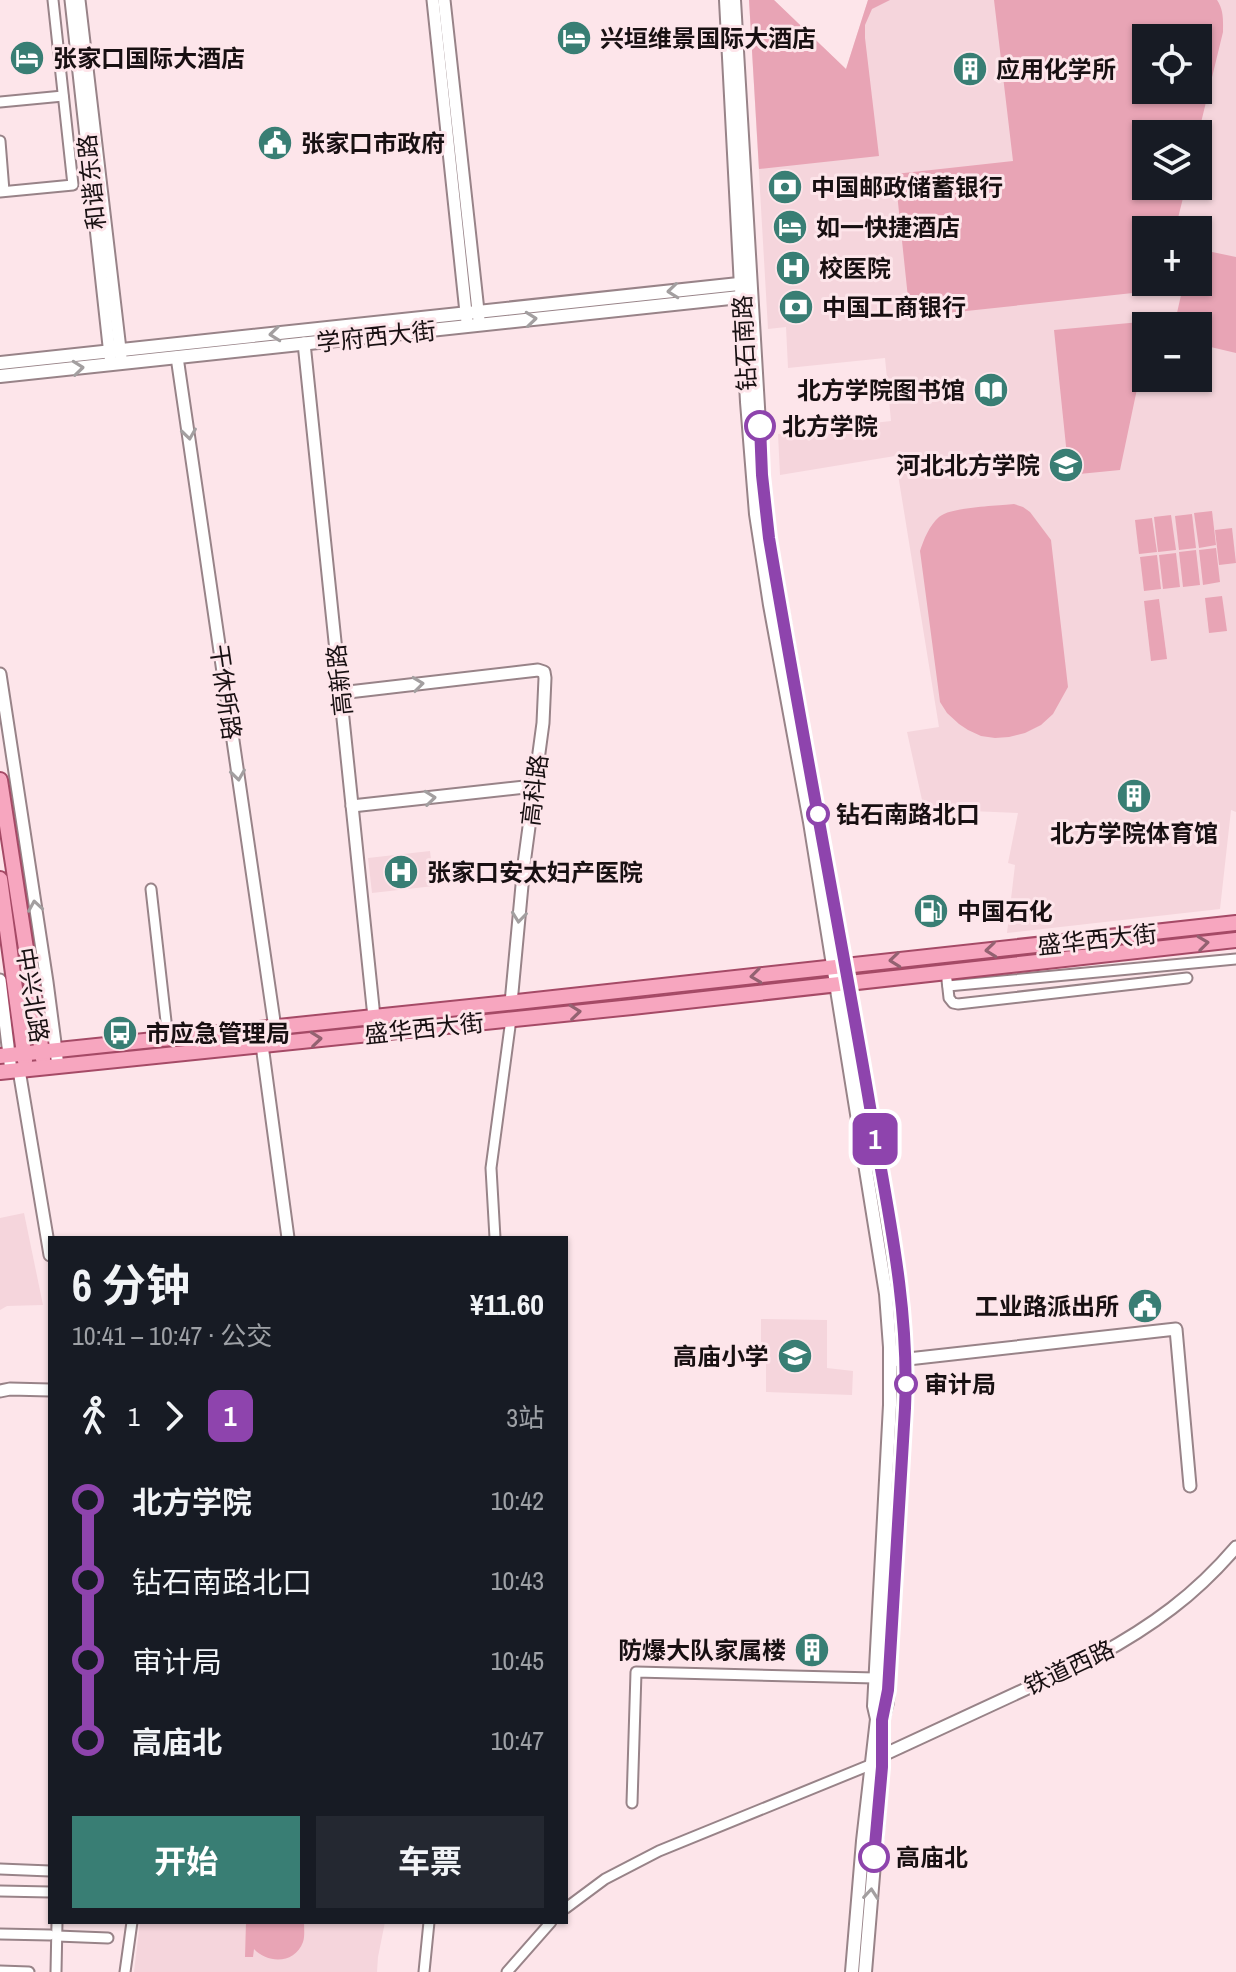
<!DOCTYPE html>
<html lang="zh">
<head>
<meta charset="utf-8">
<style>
  body { margin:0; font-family:"Archivo Narrow","Noto Sans SC",sans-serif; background:#242831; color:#f1f3f6; height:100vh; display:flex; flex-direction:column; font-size:30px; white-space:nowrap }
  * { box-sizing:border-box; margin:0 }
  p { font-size:26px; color:#9ea1a6 }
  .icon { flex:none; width:44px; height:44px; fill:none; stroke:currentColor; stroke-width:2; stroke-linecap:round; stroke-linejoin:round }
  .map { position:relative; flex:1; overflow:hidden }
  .drawer { position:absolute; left:48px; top:1236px; width:520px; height:688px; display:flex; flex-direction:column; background:#171b24; border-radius:0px; box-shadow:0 2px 6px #0004 }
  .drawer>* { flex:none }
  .badge { padding:0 16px; border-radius:12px; font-size:28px; line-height:52px }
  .tools { position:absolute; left:1132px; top:24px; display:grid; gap:16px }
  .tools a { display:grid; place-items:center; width:80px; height:80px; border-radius:0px; background:#171b24; box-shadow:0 2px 6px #0004; font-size:40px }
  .map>.badge { position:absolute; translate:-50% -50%; box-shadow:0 0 0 4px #fff }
  .legs { display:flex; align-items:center; gap:12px; height:88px; padding:0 24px; font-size:26px }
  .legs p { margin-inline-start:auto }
  .overview { display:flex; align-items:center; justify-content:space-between; height:136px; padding:0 24px }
  h1 { font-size:44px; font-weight:700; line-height:60px }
  .cta { display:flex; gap:16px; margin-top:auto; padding:16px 24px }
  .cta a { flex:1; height:92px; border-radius:0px; background:#397e74; color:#fff; font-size:32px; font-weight:700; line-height:92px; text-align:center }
  .cta a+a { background:#242831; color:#f1f3f6 }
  ul { padding:0 24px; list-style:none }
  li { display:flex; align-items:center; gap:28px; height:80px; font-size:30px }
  li i { display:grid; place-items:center; width:12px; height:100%; margin:0 10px; background:currentColor }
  li i::after { content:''; width:20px; height:20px; margin:-10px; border:6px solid; border-radius:50%; background:#171b24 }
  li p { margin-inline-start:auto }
  li:first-child i { background:linear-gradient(#0000 50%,currentColor 0) }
  li:last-child i { background:linear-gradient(currentColor 50%,#0000 0) }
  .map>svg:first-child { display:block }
  .built { fill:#f5d5dc; fill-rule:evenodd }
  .green { fill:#e8a4b5; fill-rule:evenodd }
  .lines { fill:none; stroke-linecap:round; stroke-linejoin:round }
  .minor-casing { stroke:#988388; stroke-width:13 }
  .tertiary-casing { stroke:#988388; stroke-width:15 }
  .secondary-casing { stroke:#988388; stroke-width:16 }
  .primary-casing { stroke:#a54a66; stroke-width:18 }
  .minor { stroke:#fff; stroke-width:9 }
  .tertiary { stroke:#fff; stroke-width:11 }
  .secondary { stroke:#fff; stroke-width:12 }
  .primary { stroke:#f7a6bf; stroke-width:14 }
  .oneway { stroke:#a39fa0 }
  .oneway2 { stroke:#936271 }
  .line-1-casing { stroke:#fff; stroke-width:18 }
  .line-1 { stroke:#8e44ad; stroke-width:12 }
  .stop-1-dot { fill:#fff; stroke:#8e44ad; stroke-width:4 }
  .labels { text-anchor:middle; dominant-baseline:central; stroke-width:6; stroke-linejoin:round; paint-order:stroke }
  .poi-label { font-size:24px; font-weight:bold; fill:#181012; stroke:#fde5ea; text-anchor:start }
  .street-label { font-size:24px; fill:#181012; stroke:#fde5ea }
  .stop-label { font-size:24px; font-weight:bold; fill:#181012; stroke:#fde5ea; text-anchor:start }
</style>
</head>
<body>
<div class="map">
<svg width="1236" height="1972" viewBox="0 0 1236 1972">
  <rect width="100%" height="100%" fill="#fde5ea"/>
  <g class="built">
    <path d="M749 0H774L846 69 868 0H1236V812L1231 810 1220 909 1007 933 1015 865 1008 863 1018 813 924 809 907 732 939 727 895 456 780 475 778 434 891 421 885 358 788 368 786 327 768 329ZM1146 38H1198V90H1146ZM1146 134H1198V186H1146ZM1146 230H1198V282H1146ZM1146 326H1198V378H1146Z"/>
    <polygon points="430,851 434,886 372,893 368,858"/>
    <polygon points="24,1213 43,1305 7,1306 0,1310 0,1218"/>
    <polygon points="761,1319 827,1320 827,1368 853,1371 852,1395 766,1392 766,1358 761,1356"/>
    <polygon points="140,1922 385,1922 378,1957 377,1972 134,1972"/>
  </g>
  <g class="green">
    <polygon points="749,0 774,0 846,69 868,0 890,0 872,9 865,25 865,38 879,156 759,169"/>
    <path d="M994 0H1217C1224 10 1223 21 1223 32L1198 135 1146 134V186H1186L1175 230H1146V282H1163L1161 290 910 317 895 174 1013 161ZM1146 38H1198V90H1146Z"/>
    <polygon points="1198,249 1236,257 1236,353 1198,344 1198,326 1174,326 1184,282 1198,282"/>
    <polygon points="1151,321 1150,326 1146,326 1146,346 1120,470 1069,475 1054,330"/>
    <path d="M1014 504 1023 507 1030 512 1051 540 1068 687 1053 714 1041 725 1025 733 1009 737 995 738 981 736 968 730 959 724 947 713 940 702 920 551C924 539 929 526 939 517 950 507 997 506 1014 504Z"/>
    <polygon points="1212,511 1216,545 1199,548 1194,513"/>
    <polygon points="1192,514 1196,548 1179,550 1175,516"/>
    <polygon points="1171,515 1176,550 1158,552 1154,517"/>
    <polygon points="1152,518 1157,552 1139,554 1135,520"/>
    <polygon points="1232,528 1236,563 1219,565 1215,530"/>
    <polygon points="1216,548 1220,582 1203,585 1199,550"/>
    <polygon points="1196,550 1200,585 1183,587 1179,552"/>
    <polygon points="1176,553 1180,587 1163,589 1159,555"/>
    <polygon points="1157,555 1161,589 1144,591 1140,557"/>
    <polygon points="1222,596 1227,631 1209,633 1205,598"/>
    <polygon points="1159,599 1167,659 1151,661 1144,601"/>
    <path d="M246 1922H304C304 1928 305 1936 303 1942 295 1964 268 1964 254 1949L253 1957H245Z"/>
  </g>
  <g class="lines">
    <g class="minor-casing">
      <g id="minor">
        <polyline points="0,102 63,96"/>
        <polyline points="0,141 4,191"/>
        <polyline points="0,192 73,185 53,0"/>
        <polyline points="151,889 168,1039"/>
        <polyline points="947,980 949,998 953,1003 958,1004 1187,978"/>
        <polyline points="948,986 1236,959"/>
        <polyline points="495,1238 491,1168 511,1019"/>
        <polyline points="632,1803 636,1672 875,1678"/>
        <polyline points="0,1869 50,1871"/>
        <polyline points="0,1891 50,1892"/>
        <polyline points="566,1908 605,1879 659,1851 870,1765"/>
        <polyline points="0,1934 50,1935"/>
        <polyline points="57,1936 108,1938"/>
        <polyline points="0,1971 29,1972"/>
        <polyline points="56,1972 57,1922"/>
        <polyline points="125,1972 132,1922"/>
        <polyline points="424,1972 429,1922"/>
        <polyline points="507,1972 551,1922"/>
      </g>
    </g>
    <g class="tertiary-casing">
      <g id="tertiary">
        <polyline points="71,0 111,364"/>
        <polyline points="79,0 121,358"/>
        <polyline points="433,0 467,322"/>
        <polyline points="444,0 479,320"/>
        <polyline points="304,343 374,1017"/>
        <polyline points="177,357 275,1028"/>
        <polyline points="0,674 47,982 58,1066"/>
        <polyline points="340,693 538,670 544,672 545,678 543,723 524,864 511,1003"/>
        <polyline points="352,806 534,786"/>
        <polyline points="0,980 11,1071"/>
        <polyline points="262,1045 288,1238"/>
        <polyline points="20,1076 50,1255"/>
        <polyline points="890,1361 1176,1329 1190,1486"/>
        <polyline points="0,1391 10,1389 50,1390"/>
        <path d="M881 1756 1097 1656C1152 1626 1195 1595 1236 1547"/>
      </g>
    </g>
    <g class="secondary-casing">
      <g id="secondary">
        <polyline points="726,0 747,402 756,514 770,605 810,822 886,1294 890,1347 890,1405 874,1706 877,1719 863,1841 852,1972"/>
        <polyline points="734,0 762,475 769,538 887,1210 904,1332 906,1384 887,1702 882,1720 882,1767 865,1972"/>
        <polyline points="0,363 748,283"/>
        <polyline points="0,376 749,296"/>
      </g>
    </g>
    <g class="primary-casing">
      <g id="primary">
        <polyline points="0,780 43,1059"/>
        <polyline points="0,879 25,1061"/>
        <polyline points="0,1056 517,1002 1236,923"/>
        <polyline points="0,1072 632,1007 1236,940"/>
      </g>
    </g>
    <use href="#minor" class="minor"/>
    <use href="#tertiary" class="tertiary"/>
    <use href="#secondary" class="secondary"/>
    <use href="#primary" class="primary"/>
  </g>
  <defs><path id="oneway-chevron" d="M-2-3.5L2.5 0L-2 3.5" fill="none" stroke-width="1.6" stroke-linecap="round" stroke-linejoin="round" transform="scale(2)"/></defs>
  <g class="oneway">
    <use href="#oneway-chevron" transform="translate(673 291) rotate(174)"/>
    <use href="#oneway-chevron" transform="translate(531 319) rotate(-6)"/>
    <use href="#oneway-chevron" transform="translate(275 334) rotate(174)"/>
    <use href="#oneway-chevron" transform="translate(78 368) rotate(-6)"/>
    <use href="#oneway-chevron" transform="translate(189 434) rotate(82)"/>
    <use href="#oneway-chevron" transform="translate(418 684) rotate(-7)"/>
    <use href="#oneway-chevron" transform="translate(238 775) rotate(82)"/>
    <use href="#oneway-chevron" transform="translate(430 798) rotate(-6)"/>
    <use href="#oneway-chevron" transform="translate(35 906) rotate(-99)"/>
    <use href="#oneway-chevron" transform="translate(519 917) rotate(96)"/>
    <use href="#oneway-chevron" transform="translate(871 1894) rotate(-85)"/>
  </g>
  <g class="oneway2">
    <use href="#oneway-chevron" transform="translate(1203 943) rotate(-7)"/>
    <use href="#oneway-chevron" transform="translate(991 950) rotate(174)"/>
    <use href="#oneway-chevron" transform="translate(895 960) rotate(174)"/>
    <use href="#oneway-chevron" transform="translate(756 976) rotate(173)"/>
    <use href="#oneway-chevron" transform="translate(575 1012) rotate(-6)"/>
    <use href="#oneway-chevron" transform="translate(316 1039) rotate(-6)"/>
  </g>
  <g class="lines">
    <g class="line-1-casing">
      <path id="line-1" d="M760 426 762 475 769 538C800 724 836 909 868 1095 885 1198 910 1303 905 1408L888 1690 882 1720V1767L874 1857"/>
    </g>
    <use href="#line-1" class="line-1"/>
  </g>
  <defs>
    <g id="hotel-disc" transform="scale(1.8)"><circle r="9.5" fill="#397e74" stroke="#fde5ea"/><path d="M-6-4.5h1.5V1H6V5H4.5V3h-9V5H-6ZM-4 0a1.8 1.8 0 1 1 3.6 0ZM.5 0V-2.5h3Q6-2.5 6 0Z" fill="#fff"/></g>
    <g id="building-disc" transform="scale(1.8)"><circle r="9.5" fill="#397e74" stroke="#fde5ea"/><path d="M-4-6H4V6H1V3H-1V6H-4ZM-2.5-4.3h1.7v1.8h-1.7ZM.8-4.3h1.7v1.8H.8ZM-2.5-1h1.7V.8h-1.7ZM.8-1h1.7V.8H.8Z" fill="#fff"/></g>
    <g id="civic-disc" transform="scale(1.8)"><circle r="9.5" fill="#397e74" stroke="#fde5ea"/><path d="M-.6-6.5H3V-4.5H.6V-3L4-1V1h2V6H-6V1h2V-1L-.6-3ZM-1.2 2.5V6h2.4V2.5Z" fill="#fff"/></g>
    <g id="bank-disc" transform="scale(1.8)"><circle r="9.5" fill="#397e74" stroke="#fde5ea"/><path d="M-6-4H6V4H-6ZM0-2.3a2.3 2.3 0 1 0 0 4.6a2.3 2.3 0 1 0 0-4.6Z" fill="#fff"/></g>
    <g id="hospital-disc" transform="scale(1.8)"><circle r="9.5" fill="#397e74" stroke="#fde5ea"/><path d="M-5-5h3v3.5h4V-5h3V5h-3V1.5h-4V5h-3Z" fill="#fff"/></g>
    <g id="library-disc" transform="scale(1.8)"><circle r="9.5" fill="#397e74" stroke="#fde5ea"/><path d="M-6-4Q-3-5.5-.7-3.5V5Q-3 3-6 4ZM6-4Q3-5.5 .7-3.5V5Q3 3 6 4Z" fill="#fff"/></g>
    <g id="university-disc" transform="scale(1.8)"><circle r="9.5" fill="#397e74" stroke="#fde5ea"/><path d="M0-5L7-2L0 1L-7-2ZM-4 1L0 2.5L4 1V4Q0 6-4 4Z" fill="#fff"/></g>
    <g id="fuel-disc" transform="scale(1.8)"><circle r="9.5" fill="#397e74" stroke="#fde5ea"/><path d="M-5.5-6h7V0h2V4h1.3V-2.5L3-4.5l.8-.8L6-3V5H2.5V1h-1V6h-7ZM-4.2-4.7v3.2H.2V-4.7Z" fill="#fff"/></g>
    <g id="bus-disc" transform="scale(1.8)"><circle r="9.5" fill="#397e74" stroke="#fde5ea"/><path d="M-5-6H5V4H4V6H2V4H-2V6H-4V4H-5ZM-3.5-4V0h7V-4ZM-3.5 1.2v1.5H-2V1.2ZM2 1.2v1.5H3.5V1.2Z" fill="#fff"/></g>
    <g id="school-disc" transform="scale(1.8)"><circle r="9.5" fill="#397e74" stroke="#fde5ea"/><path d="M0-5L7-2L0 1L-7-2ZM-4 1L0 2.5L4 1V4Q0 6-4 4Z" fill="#fff"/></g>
  </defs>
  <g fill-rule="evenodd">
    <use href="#hotel-disc" x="574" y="38"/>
    <use href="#hotel-disc" x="27" y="58"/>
    <use href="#building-disc" x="970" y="69"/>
    <use href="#civic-disc" x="275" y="143"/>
    <use href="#bank-disc" x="785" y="187"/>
    <use href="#hotel-disc" x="790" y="227"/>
    <use href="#hospital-disc" x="793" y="268"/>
    <use href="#bank-disc" x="796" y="307"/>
    <use href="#library-disc" x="991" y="390"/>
    <use href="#university-disc" x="1066" y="465"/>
    <use href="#building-disc" x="1134" y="796"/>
    <use href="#hospital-disc" x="401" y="872"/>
    <use href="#fuel-disc" x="931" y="911"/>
    <use href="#bus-disc" x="120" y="1033"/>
    <use href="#civic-disc" x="1145" y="1306"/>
    <use href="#school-disc" x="795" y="1356"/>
    <use href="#building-disc" x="812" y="1650"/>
  </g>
  <g class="stop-1-dot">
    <circle cx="760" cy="426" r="14"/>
    <circle cx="818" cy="814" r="10"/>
    <circle cx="906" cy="1384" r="10"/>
    <circle cx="874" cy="1857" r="14"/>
  </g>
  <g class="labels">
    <g class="poi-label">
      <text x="600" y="38">兴垣维景国际大酒店</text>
      <text x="53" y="58">张家口国际大酒店</text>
      <text x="996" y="69">应用化学所</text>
      <text x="301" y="143">张家口市政府</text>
      <text x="811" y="187">中国邮政储蓄银行</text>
      <text x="816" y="227">如一快捷酒店</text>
      <text x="819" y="268">校医院</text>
      <text x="822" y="307">中国工商银行</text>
      <text x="965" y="390" text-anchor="end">北方学院图书馆</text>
      <text x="1040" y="465" text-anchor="end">河北北方学院</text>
      <text x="1134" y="833" text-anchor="middle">北方学院体育馆</text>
      <text x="427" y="872">张家口安太妇产医院</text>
      <text x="957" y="911">中国石化</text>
      <text x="146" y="1033">市应急管理局</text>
      <text x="1119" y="1306" text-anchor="end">工业路派出所</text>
      <text x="769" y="1356" text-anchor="end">高庙小学</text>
      <text x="786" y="1650" text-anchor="end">防爆大队家属楼</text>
    </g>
    <g class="street-label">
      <text transform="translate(91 182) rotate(-96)">和谐东路</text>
      <text transform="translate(376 336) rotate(-6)">学府西大街</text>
      <text transform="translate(744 343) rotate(-93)">钻石南路</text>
      <text transform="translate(339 680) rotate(-96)">高新路</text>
      <text transform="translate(226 692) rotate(82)">干休所路</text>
      <text transform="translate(534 790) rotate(-83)">高科路</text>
      <text transform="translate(1097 939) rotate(-6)">盛华西大街</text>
      <text transform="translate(33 995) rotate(81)">中兴北路</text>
      <text transform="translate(424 1028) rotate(-6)">盛华西大街</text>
      <text transform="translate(1069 1667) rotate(-25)">铁道西路</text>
    </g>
    <g class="stop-label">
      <text x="782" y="426">北方学院</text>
      <text x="836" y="814">钻石南路北口</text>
      <text x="924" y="1384">审计局</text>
      <text x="896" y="1857">高庙北</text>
    </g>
  </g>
</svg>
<div class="tools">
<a><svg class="icon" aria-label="locate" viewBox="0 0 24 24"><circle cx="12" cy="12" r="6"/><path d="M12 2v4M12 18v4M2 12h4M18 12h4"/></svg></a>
<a><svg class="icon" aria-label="layers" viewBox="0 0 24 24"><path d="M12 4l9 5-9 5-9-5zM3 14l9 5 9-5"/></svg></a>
<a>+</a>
<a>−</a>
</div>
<b class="badge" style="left:875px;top:1139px;background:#8e44ad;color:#fff">1</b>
<section class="drawer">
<div class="overview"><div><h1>6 分钟</h1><p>10:41 – 10:47 · 公交</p></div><b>¥11.60</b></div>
<div class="legs"><svg class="icon" aria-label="walk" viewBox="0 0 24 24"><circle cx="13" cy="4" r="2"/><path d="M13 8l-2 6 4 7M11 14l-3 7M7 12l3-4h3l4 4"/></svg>1<svg class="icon" aria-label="forward" viewBox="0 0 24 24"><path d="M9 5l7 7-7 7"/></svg><b class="badge" style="background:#8e44ad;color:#fff">1</b><p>3站</p></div>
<ul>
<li><i style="color:#8e44ad"></i><b>北方学院</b><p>10:42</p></li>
<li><i style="color:#8e44ad"></i><span>钻石南路北口</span><p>10:43</p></li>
<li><i style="color:#8e44ad"></i><span>审计局</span><p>10:45</p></li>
<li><i style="color:#8e44ad"></i><b>高庙北</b><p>10:47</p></li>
</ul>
<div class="cta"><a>开始</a><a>车票</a></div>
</section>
</div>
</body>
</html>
